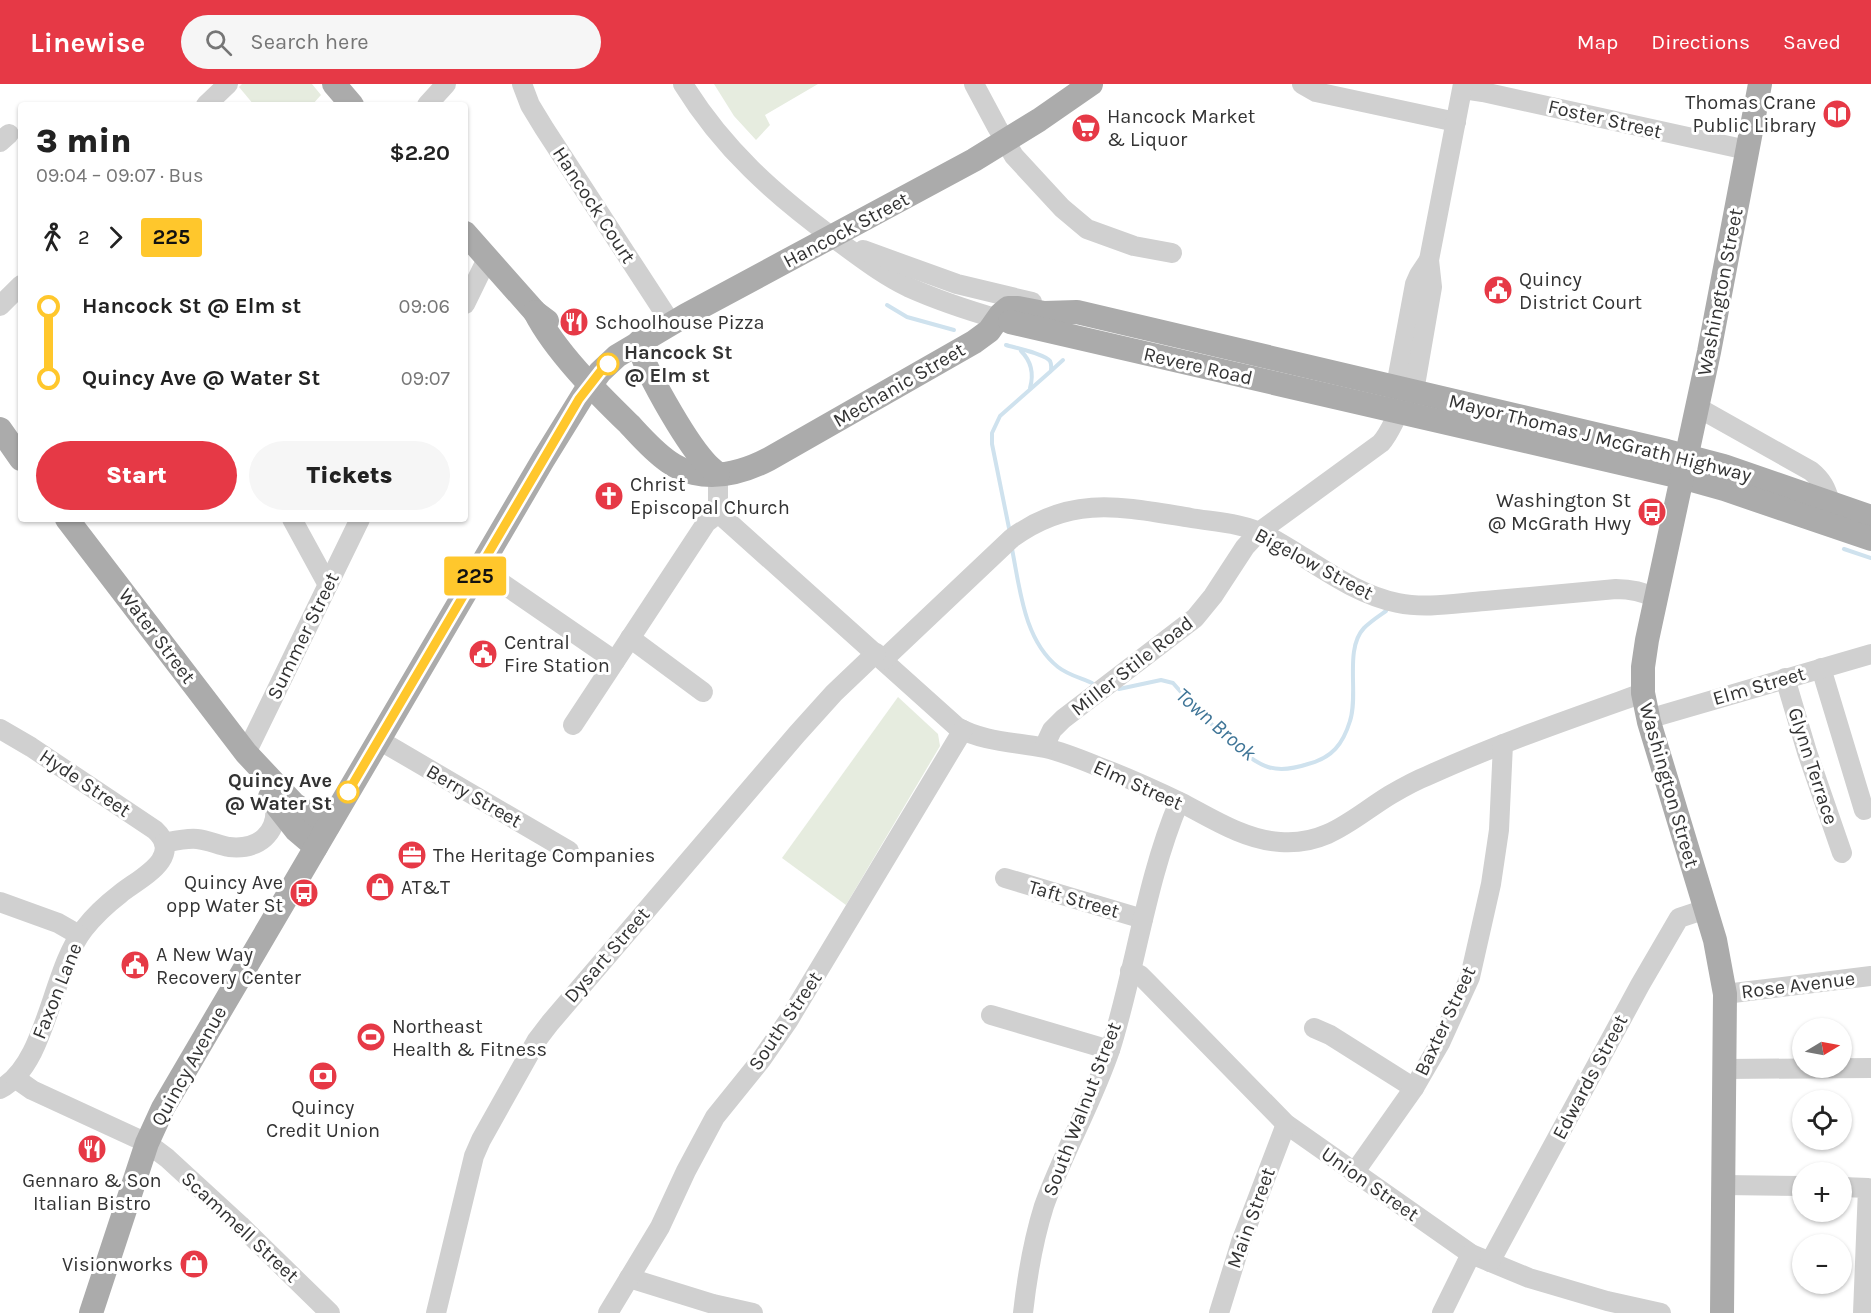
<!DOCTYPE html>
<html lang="en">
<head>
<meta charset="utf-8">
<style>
  body { margin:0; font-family:Karla,sans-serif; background:#f6f6f6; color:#222; height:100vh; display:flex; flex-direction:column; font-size:22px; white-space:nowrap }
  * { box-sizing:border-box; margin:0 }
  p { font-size:20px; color:#767676 }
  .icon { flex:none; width:33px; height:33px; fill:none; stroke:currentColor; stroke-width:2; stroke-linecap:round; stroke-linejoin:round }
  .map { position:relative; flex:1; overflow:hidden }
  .panel { position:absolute; left:18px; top:18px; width:450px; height:420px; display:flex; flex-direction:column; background:#fff; border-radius:6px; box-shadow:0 2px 4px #0004 }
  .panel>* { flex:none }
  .badge { padding:0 12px; border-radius:4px; font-size:21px; line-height:39px }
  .needle { width:39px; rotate:80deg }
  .fabs { position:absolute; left:1792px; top:934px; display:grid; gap:12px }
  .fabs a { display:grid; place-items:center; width:60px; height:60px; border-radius:50%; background:#fff; box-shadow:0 2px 4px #0004; font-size:30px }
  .map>.badge { position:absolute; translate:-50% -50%; box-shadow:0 0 0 3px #fff }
  .legs { display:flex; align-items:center; gap:9px; height:66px; padding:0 18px; font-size:20px }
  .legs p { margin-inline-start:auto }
  .headline { display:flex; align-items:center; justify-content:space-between; height:102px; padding:0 18px }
  h1 { font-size:33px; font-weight:800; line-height:45px }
  .button { display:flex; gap:12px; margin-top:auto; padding:12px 18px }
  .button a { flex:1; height:69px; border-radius:36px; background:#e63946; color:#fff; font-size:24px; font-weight:800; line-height:69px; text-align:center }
  .button a+a { background:#f6f6f6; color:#222 }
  ul { padding:0 18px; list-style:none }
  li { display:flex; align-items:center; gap:21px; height:72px; font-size:22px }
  li i { display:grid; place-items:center; width:9px; height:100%; margin:0 8px; background:currentColor }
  li i::after { content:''; width:15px; height:15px; margin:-8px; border:4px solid; border-radius:50%; background:#fff }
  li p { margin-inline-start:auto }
  li:first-child i { background:linear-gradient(#0000 50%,currentColor 0) }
  li:last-child i { background:linear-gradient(currentColor 50%,#0000 0) }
  header { display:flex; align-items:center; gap:36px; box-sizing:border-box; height:84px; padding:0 30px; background:#e63946; color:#fff }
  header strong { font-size:28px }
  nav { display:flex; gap:33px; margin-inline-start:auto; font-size:21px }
  .search { width:420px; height:54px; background:#f6f6f6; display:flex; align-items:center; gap:15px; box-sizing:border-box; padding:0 21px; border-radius:33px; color:#767676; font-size:22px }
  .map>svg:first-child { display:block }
  .green { fill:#e6ecdf }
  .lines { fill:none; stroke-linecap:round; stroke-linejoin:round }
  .stream { stroke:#cfe2ee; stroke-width:4 }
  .minor { stroke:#d0d0d0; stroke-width:20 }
  .major { stroke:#ababab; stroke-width:24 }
  .line-1-casing { stroke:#fff; stroke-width:14 }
  .line-1 { stroke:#ffc72c; stroke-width:9 }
  .stop-1-dot { fill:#fff; stroke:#ffc72c; stroke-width:3 }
  .labels { text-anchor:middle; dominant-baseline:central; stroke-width:6; stroke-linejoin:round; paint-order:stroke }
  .poi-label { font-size:20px; fill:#333; stroke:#fff; text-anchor:start }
  .street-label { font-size:20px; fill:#333; stroke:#fff }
  .stop-label { font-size:20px; font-weight:bold; fill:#333; stroke:#fff; text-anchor:start }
  .water-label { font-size:21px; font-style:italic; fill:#3f7597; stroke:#fff }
</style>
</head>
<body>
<header>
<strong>Linewise</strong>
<div class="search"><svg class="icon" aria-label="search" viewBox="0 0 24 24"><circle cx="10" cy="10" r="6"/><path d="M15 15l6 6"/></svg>Search here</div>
<nav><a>Map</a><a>Directions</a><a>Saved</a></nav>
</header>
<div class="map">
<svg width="1871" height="1229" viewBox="0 0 1871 1229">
  <rect width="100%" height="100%" fill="#fff"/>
  <g class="green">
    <polygon points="242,0 312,0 321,11 312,21 254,21 239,3"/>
    <polygon points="714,0 818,0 765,31 770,41 756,56 734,32"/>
    <polygon points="898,613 938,650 940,662 846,821 782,774"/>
  </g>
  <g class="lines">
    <g class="stream">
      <polyline points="887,221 907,233 954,246"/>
      <path d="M1006 261C1016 264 1045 270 1050 277 1052 281 1051 283 1051 287L1000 332 992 349V360L1009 444"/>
      <path d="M1021 267C1032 278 1034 290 1030 304"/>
      <polyline points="1052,286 1063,276"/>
      <path d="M1012 465C1020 505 1024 556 1058 583 1068 591 1081 594 1092 599"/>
      <polyline points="1844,465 1871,474"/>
      <path d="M1119 605 1161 596 1173 599C1192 621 1242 675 1268 683 1281 687 1296 684 1308 680 1332 674 1343 660 1350 637 1359 610 1344 565 1364 544 1371 537 1379 532 1386 527"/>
    </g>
    <g class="minor">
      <polyline points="522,0 530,21 544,44 671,239"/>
      <path d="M683 0C723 65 774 110 835 155 859 172 881 190 908 203 937 216 967 226 998 235"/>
      <polyline points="974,0 997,43 1014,72 1062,124 1087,145 1134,162 1172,169"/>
      <polyline points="1302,0 1316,8 1456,38"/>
      <polyline points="1463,5 1483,8 1747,66"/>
      <polyline points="206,21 228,0"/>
      <polyline points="427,21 446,0"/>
      <polyline points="0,58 9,50"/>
      <polyline points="863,166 957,200 1032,218"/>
      <polyline points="465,220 487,175"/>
      <polyline points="0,222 21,201"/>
      <polyline points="1396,317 1396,302 1415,200 1419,191 1429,176"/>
      <path d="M1697 323 1811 387C1822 396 1826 404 1830 418"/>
      <path d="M718 390V423L725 435 957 643C983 658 1016 658 1045 664 1063 668 1080 675 1097 682 1126 693 1155 706 1184 720 1214 736 1246 756 1280 758 1327 762 1354 733 1390 711 1402 704 1414 697 1427 692 1497 660 1570 635 1643 609"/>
      <polyline points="292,435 328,501"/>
      <polyline points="480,484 615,577"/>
      <polyline points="630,554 703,608"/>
      <path d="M883 576 1012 454C1072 410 1123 423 1191 434 1216 438 1243 439 1266 451 1310 474 1349 509 1398 519 1426 525 1457 519 1485 517 1528 513 1572 509 1616 505 1631 505 1642 507 1655 514"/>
      <polyline points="1821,584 1864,726"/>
      <polyline points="1785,594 1807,668 1842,769"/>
      <polyline points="1648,635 1871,570"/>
      <polyline points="573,641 706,439 720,428"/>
      <path d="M0 645 31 663 155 746C185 774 138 795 120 810 107 820 94 832 84 845 51 887 47 980 0 1005"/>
      <polyline points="379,656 569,767"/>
      <path d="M1044 663 1052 646 1063 635 1195 534 1213 512 1245 463 1259 448 1381 359C1389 350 1392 341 1398 330 1403 321 1410 319 1414 307L1432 203 1429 176 1463 0"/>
      <polyline points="246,669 360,435"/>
      <path d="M164 759C174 757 186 754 197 755 208 756 218 761 229 763 258 766 279 750 275 719"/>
      <polyline points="1005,794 1143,835"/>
      <polyline points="0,818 58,839 79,851"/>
      <polyline points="1130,887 1140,891 1148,899 1286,1040 1471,1170 1529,1194 1607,1217 1661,1229"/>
      <polyline points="1725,910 1871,892"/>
      <polyline points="991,931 1110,966"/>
      <polyline points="1314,944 1330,951 1414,1004"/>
      <polyline points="1725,985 1871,984"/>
      <polyline points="15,994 32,1006 147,1059 167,1074 240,1141 330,1229"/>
      <polyline points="1354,1089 1414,1004 1440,959 1470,893 1491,800 1499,746 1503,660"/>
      <polyline points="1723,1101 1803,1102"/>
      <polyline points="1842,1103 1868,1104 1863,1229"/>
      <polyline points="1490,1178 1640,901 1679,834 1706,825"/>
      <polyline points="629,1194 713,1220 753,1229"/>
      <polyline points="436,1229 474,1072 481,1056 537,956 550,939 797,650 834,609 876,569"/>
      <polyline points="608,1229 660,1143 686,1087 715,1033 761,976 788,937 963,646"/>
      <path d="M1023 1229C1027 1193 1033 1157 1044 1122 1063 1068 1093 1018 1111 963 1136 882 1146 796 1179 718"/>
      <polyline points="1219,1229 1241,1158 1286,1040"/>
      <polyline points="1442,1229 1471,1170"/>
    </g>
    <g class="major">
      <polyline points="334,0 352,21"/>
      <polyline points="465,149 535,228 547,237"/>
      <path d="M535 228C555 267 597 309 629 340 641 353 654 368 669 378 676 383 685 387 694 389 721 395 746 387 769 375L974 258 989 247 1001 230 1008 224H1018L1044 229 1077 228 1667 367 1724 382 1871 433"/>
      <polyline points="1010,238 1681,393 1724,405 1871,455"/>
      <path d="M639 258C640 281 687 358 704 377 708 382 713 386 718 390"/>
      <polyline points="0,345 21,375"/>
      <polyline points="67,435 246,669 294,720 328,742"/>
      <polyline points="270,713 296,746 316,763"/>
      <polyline points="91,1229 147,1059 163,1024 543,376 585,308 600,288 617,272 686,231 974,76 1039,36 1091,0"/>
      <polyline points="1722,1229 1725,910 1715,856 1649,638 1643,609 1643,583 1647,556 1709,268 1760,0"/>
    </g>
  </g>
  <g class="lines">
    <g class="line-1-casing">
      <polyline id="line-1" points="348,708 579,315 600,288 608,280"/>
    </g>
    <use href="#line-1" class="line-1"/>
  </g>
  <defs>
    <g id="library-disc" transform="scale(1.5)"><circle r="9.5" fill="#e63946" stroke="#fff"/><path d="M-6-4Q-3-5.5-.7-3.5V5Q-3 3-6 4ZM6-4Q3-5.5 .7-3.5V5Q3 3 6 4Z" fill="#fff"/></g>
    <g id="supermarket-disc" transform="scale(1.5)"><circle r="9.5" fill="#e63946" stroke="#fff"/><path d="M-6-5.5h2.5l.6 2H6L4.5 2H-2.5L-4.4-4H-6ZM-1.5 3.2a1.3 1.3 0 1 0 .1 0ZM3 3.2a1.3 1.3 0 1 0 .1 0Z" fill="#fff"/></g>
    <g id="civic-disc" transform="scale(1.5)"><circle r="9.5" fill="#e63946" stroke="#fff"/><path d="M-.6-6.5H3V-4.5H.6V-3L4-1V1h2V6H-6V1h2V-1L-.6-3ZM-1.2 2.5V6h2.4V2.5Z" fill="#fff"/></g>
    <g id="restaurant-disc" transform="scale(1.5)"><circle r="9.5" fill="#e63946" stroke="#fff"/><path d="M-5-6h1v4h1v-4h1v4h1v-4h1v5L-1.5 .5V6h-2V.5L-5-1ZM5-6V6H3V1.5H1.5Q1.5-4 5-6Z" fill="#fff"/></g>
    <g id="church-disc" transform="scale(1.5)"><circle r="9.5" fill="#e63946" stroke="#fff"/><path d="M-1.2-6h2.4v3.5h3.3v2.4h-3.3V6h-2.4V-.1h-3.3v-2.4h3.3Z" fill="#fff"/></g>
    <g id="bus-disc" transform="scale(1.5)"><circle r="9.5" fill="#e63946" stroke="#fff"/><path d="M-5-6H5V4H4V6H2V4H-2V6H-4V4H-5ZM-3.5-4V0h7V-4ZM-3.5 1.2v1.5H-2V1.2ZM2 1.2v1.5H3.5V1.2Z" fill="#fff"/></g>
    <g id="office-disc" transform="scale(1.5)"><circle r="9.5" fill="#e63946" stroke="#fff"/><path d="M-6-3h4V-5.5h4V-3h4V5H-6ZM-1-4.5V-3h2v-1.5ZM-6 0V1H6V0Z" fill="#fff"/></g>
    <g id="shop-disc" transform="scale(1.5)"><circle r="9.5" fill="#e63946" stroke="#fff"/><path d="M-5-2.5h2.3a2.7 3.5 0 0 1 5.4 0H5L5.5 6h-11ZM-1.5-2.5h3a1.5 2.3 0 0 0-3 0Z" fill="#fff"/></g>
    <g id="stadium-disc" transform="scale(1.5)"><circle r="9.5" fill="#e63946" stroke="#fff"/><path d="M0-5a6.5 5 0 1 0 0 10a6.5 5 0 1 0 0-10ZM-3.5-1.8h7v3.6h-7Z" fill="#fff"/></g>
    <g id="bank-disc" transform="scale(1.5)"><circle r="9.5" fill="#e63946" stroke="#fff"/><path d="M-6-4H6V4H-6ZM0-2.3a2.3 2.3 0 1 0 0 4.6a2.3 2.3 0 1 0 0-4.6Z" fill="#fff"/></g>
  </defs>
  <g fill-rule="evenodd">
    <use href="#library-disc" x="1837" y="30"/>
    <use href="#supermarket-disc" x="1086" y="44"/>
    <use href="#civic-disc" x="1498" y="206"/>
    <use href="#restaurant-disc" x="574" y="238"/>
    <use href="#church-disc" x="609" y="412"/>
    <use href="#bus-disc" x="1652" y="428"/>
    <use href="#civic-disc" x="483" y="570"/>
    <use href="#office-disc" x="412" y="771"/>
    <use href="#shop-disc" x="380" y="803"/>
    <use href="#bus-disc" x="304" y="809"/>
    <use href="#civic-disc" x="135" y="881"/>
    <use href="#stadium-disc" x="371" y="953"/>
    <use href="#bank-disc" x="323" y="992"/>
    <use href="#restaurant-disc" x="92" y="1065"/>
    <use href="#shop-disc" x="194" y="1180"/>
  </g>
  <g class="stop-1-dot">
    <circle cx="608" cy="280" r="10"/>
    <circle cx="348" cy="708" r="10"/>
  </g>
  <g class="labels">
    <g class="poi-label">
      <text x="1816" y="18" text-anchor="end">Thomas Crane<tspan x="1816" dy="23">Public Library</tspan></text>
      <text x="1107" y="32">Hancock Market<tspan x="1107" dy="23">&amp; Liquor</tspan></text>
      <text x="1519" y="195">Quincy<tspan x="1519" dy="23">District Court</tspan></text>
      <text x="595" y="238">Schoolhouse Pizza</text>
      <text x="630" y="400">Christ<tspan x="630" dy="23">Episcopal Church</tspan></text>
      <text x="1631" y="416" text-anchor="end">Washington St<tspan x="1631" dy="23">@ McGrath Hwy</tspan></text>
      <text x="504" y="558">Central<tspan x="504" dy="23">Fire Station</tspan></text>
      <text x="433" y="771">The Heritage Companies</text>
      <text x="283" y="798" text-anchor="end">Quincy Ave<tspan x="283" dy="23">opp Water St</tspan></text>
      <text x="401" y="803">AT&amp;T</text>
      <text x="156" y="870">A New Way<tspan x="156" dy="23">Recovery Center</tspan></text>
      <text x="392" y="942">Northeast<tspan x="392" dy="23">Health &amp; Fitness</tspan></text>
      <text x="323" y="1023" text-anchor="middle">Quincy<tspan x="323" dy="23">Credit Union</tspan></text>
      <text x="92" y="1096" text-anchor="middle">Gennaro &amp; Son<tspan x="92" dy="23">Italian Bistro</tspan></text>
      <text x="173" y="1180" text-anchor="end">Visionworks</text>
    </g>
    <g class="street-label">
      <text transform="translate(1605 35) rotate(13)">Foster Street</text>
      <text transform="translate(594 121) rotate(57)">Hancock Court</text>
      <text transform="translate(846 146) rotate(-28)">Hancock Street</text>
      <text transform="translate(1720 208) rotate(-79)">Washington Street</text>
      <text transform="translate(1198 282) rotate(13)">Revere Road</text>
      <text transform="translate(899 301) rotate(-30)">Mechanic Street</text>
      <text transform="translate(1600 354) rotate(14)">Mayor Thomas J McGrath Highway</text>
      <text transform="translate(1314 480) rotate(28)">Bigelow Street</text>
      <text transform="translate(157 552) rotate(53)">Water Street</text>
      <text transform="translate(303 552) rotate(-64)">Summer Street</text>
      <text transform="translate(1132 582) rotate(-38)">Miller Stile Road</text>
      <text transform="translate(1759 602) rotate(-16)">Elm Street</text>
      <text transform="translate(1813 682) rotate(72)">Glynn Terrace</text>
      <text transform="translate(85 699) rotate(34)">Hyde Street</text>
      <text transform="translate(1138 701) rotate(24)">Elm Street</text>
      <text transform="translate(1669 701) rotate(74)">Washington Street</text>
      <text transform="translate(474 712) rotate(30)">Berry Street</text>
      <text transform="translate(1074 815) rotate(16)">Taft Street</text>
      <text transform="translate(607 871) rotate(-49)">Dysart Street</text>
      <text transform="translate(1798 901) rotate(-7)">Rose Avenue</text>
      <text transform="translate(57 907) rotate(-68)">Faxon Lane</text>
      <text transform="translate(785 937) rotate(-56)">South Street</text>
      <text transform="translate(1445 937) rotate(-65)">Baxter Street</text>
      <text transform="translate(189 982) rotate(-61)">Quincy Avenue</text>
      <text transform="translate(1590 993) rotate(-62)">Edwards Street</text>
      <text transform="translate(1082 1025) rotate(-69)">South Walnut Street</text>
      <text transform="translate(1370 1100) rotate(35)">Union Street</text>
      <text transform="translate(1251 1134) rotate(-70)">Main Street</text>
      <text transform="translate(240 1143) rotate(43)">Scammell Street</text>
    </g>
    <g class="stop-label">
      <text x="624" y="268">Hancock St<tspan x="624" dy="23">@ Elm st</tspan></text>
      <text x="332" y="696" text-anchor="end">Quincy Ave<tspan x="332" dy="23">@ Water St</tspan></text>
    </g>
    <g class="water-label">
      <text transform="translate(1216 640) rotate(41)">Town Brook</text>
    </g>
  </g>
</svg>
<div class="fabs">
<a><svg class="needle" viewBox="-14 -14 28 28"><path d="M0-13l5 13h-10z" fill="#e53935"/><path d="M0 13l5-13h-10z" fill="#767676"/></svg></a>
<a><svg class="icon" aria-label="locate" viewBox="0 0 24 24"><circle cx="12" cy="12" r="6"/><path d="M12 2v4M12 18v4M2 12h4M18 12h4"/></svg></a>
<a>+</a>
<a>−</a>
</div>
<b class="badge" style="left:475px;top:492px;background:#ffc72c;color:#111">225</b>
<section class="panel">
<div class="headline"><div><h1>3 min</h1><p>09:04 – 09:07 · Bus</p></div><b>$2.20</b></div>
<div class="legs"><svg class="icon" aria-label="walk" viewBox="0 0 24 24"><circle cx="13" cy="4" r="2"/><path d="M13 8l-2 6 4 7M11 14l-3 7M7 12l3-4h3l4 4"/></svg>2<svg class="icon" aria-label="forward" viewBox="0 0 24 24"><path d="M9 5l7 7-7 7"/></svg><b class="badge" style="background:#ffc72c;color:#111">225</b></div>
<ul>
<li><i style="color:#ffc72c"></i><b>Hancock St @ Elm st</b><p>09:06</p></li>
<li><i style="color:#ffc72c"></i><b>Quincy Ave @ Water St</b><p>09:07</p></li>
</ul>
<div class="button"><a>Start</a><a>Tickets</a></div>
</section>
</div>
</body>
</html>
